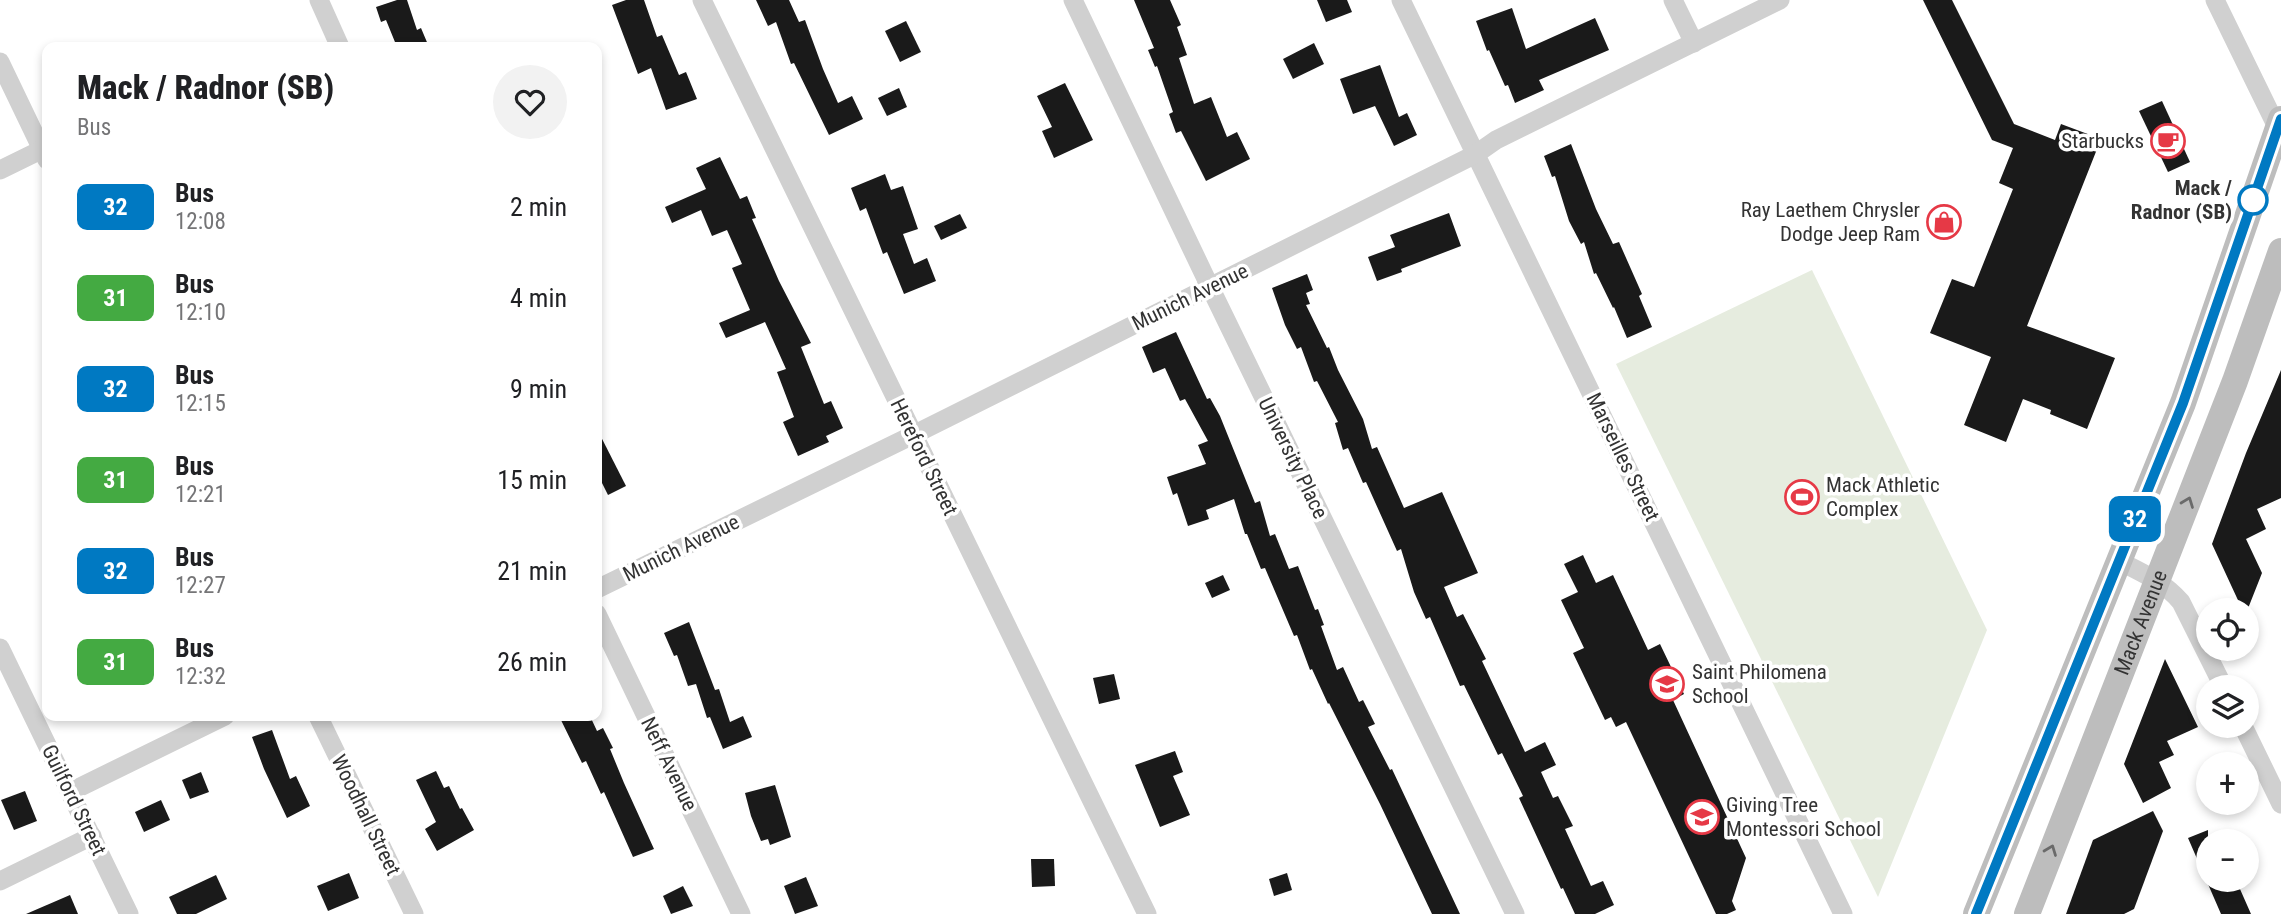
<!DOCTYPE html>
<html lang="en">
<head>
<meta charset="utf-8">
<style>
  body { margin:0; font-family:"Roboto Condensed",sans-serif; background:#f2f2f2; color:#202124; height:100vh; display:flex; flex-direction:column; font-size:26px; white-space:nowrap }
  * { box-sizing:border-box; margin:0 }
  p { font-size:23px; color:#757577 }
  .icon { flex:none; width:38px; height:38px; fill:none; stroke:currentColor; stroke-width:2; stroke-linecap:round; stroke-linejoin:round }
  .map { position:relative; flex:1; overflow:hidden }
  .sheet { position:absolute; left:42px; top:42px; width:560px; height:679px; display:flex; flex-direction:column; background:#fff; border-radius:14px; box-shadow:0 4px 10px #0003 }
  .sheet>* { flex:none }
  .badge { padding:0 14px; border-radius:10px; font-size:24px; line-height:46px }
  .tools { position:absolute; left:2196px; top:598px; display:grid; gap:14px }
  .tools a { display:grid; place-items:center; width:63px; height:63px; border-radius:50%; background:#fff; box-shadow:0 4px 10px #0003; font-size:35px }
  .map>.badge { position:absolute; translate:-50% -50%; box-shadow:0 0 0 4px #fff }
  .round { display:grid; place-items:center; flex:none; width:74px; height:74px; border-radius:37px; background:#f2f2f2 }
  .head { display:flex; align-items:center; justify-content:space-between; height:119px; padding:0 35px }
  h1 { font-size:33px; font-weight:800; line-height:52px }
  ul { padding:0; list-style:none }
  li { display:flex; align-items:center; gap:21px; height:91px; padding:0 35px }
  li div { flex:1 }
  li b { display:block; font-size:26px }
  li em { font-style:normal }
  li .badge { min-width:77px; font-weight:700; text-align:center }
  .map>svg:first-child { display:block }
  .green { fill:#e6ecdf }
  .building { fill:#1a1a1a }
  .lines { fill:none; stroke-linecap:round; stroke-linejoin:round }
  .minor { stroke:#d0d0d0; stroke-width:19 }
  .secondary { stroke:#bdbdbd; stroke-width:26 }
  .oneway { stroke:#6a6a6a }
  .line-casing { stroke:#fff; stroke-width:16 }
  .line { stroke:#0079c2; stroke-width:10 }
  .stop-dot { fill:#fff; stroke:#0079c2; stroke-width:3.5 }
  .labels { text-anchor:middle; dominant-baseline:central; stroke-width:7; stroke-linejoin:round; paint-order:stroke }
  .poi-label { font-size:21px; fill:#333; stroke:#fff; text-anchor:start }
  .stop-label { font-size:21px; font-weight:bold; fill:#333; stroke:#fff; text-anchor:end }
  .street-label { font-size:21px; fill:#333; stroke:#fff }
</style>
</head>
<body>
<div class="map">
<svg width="2281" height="914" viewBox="0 0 2281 914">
  <rect width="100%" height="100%" fill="#fff"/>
  <polygon class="green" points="1812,270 1987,630 1878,897 1616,364"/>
  <g class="building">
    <polygon points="397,0 407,0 417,30 421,28 429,47 397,47 386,20 381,22 376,7"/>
    <polygon points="626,0 644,0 657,37 662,35 679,75 686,72 697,99 666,110 651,68 638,74 612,5"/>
    <polygon points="756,0 789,0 799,22 805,20 823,69 838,103 852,96 863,119 829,135 794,63 791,64 776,22 768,26"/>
    <polygon points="1134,0 1170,0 1181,25 1177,27 1187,55 1179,58 1194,104 1211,97 1227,137 1237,132 1250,159 1206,181 1181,131 1176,133 1169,114 1173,112 1157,66 1155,67 1148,50 1154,48"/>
    <polygon points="1317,0 1347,0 1352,12 1326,22"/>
    <polygon points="1923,0 1952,0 2014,124 2055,140 2061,124 2101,139 2027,326 2115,358 2087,429 2050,414 2051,410 2023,399 2006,442 1964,425 1991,357 1930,333 1952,279 1974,287 2013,189 1999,183 2013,148 1992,140"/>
    <polygon points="1512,8 1526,49 1595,18 1609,50 1539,80 1544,90 1515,103 1508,85 1505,86 1489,50 1487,51 1476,21"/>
    <polygon points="906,21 921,52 900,62 885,31"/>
    <polygon points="1314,43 1324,64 1293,79 1283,59"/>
    <polygon points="1380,65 1399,117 1407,113 1417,135 1394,146 1375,106 1353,114 1340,79"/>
    <polygon points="1065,83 1093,140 1054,158 1042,131 1052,127 1037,96"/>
    <polygon points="899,88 907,107 887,116 878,98"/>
    <polygon points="2162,101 2190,162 2168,172 2139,111"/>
    <polygon points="1571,144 1596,209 1613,244 1619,242 1642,294 1639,296 1652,327 1627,338 1614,307 1613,308 1596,273 1594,274 1584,242 1581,244 1569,221 1555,176 1552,177 1544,156"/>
    <polygon points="720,157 740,199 747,196 756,218 752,219 779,281 811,343 801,347 824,404 831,401 843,428 826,436 829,442 798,456 783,422 794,417 777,372 786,369 765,322 726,338 719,323 750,310 732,268 742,264 727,230 712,236 701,210 672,223 665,207 706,189 696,168"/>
    <polygon points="885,174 891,190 903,186 918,229 903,234 914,264 927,258 936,281 904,294 887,252 883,254 866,208 860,211 851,188"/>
    <polygon points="1449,213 1461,246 1401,269 1402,272 1377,281 1368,257 1395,247 1390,235"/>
    <polygon points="960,214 967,228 941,240 934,226"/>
    <polygon points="1307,274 1313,290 1306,293 1310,304 1306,305 1327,348 1329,347 1338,370 1363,419 1372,449 1377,447 1404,508 1442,492 1478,573 1444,587 1457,617 1463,614 1486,659 1482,661 1525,752 1545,742 1556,765 1541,772 1553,798 1558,796 1573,826 1565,829 1591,886 1603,881 1614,905 1595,914 1575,914 1563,888 1561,889 1519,798 1523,796 1502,753 1498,755 1464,685 1460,686 1430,617 1426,619 1414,592 1401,549 1397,551 1366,482 1363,483 1348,448 1343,450 1335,423 1338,422 1317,381 1314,382 1301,347 1297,349 1285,325 1272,288"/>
    <polygon points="1176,332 1207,399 1210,398 1220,416 1255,503 1260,501 1270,536 1275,534 1289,569 1298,566 1315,610 1318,609 1324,625 1321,626 1337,670 1343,667 1359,702 1363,700 1375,724 1368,727 1390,770 1392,769 1460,914 1432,914 1380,804 1329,703 1328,704 1312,669 1310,670 1297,635 1294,636 1265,568 1261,569 1247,534 1245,534 1234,499 1206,510 1209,519 1188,526 1177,493 1173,495 1167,477 1206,464 1198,445 1208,441 1185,399 1180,401 1165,368 1153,373 1142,347"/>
    <polygon points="2281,370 2281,498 2257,509 2266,529 2246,539 2262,573 2247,611 2243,611 2212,544 2246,453"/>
    <polygon points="597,429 626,486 608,495 597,473"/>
    <polygon points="1583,555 1596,583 1613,575 1648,650 1660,644 1684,694 1673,700 1746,858 1732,901 1736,910 1727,914 1716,914 1626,722 1616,727 1611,717 1605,720 1573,653 1584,648 1561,600 1578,592 1564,564"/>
    <polygon points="1223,575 1230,590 1212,598 1205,583"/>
    <polygon points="689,622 715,690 719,689 730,722 743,716 752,737 723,749 710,717 707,718 696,684 688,686 677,655 674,656 664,633"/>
    <polygon points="2165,659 2198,727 2167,741 2174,755 2159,762 2171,788 2143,803 2124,764"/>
    <polygon points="1114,674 1120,699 1099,704 1093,678"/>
    <polygon points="559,716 590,716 597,731 603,728 613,748 610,749 624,783 654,849 633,857 604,792 601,794 586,761 582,763"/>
    <polygon points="272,730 290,779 296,776 310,806 287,818 264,769 252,737"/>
    <polygon points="1175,751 1183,772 1173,776 1190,815 1160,827 1135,765"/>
    <polygon points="436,771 444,788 449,786 460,809 462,808 474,830 437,851 425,829 436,822 416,780"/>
    <polygon points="201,772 209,792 190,799 182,780"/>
    <polygon points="775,785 791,837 770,845 768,839 761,841 751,816 745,793"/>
    <polygon points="25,791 37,821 14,830 1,800"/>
    <polygon points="161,800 170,820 144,832 135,812"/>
    <polygon points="2153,811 2163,831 2134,909 2124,914 2066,914 2093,840"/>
    <polygon points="2208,830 2208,880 2236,880 2251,914 2221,914 2188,838"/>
    <polygon points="1031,859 1054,859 1055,886 1032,887"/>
    <polygon points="349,873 359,898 328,911 317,886"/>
    <polygon points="1287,873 1292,890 1274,896 1269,879"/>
    <polygon points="216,875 227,899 196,914 177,914 169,897"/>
    <polygon points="806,877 818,906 795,914 784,886"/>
    <polygon points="683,886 693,906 671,914 663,896"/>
    <polygon points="70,895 78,914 26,914"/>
  </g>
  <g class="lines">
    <g class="minor">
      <polyline points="319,0 340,47"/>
      <polyline points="702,0 1147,914"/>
      <polyline points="1073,0 1210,287 1515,914"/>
      <polyline points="1401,0 1843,914"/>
      <polyline points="1673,0 1694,43"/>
      <polyline points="2215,0 2278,129 2281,131"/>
      <polyline points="0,62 47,160"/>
      <polyline points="0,170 47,147"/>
      <path d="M2117 560C2141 572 2164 582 2181 602L2224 688"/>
      <polyline points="597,589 913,435 1476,154 1496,140 1780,0"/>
      <polyline points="597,614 741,914"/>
      <polyline points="0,648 129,914"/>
      <polyline points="318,716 414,914"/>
      <polyline points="2243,726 2281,804"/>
      <polyline points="70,792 225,716"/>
      <polyline points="0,881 92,836"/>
    </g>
    <g class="secondary">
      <polyline points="1976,914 2183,403 2281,119"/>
      <path id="s1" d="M2027 914 2235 381 2281 251"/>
    </g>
  </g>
  <defs><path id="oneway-chevron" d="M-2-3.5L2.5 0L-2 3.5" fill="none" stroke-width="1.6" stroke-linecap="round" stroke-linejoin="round" transform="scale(1.75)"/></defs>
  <g class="oneway">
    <use href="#oneway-chevron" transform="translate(2188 502) rotate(-69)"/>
    <use href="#oneway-chevron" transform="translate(2051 850) rotate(-69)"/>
  </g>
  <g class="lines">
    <g class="line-casing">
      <polyline id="line" points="1976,914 2183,403 2281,119"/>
    </g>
    <use href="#line" class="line"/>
  </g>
  <defs>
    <g id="cafe-ring" transform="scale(1.75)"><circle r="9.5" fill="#fff" stroke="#e63946" stroke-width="1.5"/><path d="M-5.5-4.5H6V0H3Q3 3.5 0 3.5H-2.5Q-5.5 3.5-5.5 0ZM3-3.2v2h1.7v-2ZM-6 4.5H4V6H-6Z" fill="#e63946"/></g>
    <g id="shop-ring" transform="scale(1.75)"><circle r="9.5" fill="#fff" stroke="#e63946" stroke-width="1.5"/><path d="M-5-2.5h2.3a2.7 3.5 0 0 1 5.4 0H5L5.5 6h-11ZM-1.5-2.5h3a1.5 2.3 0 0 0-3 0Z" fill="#e63946"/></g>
    <g id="stadium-ring" transform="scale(1.75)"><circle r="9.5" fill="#fff" stroke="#e63946" stroke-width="1.5"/><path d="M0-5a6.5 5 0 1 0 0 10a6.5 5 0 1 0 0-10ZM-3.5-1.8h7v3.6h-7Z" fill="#e63946"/></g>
    <g id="school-ring" transform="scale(1.75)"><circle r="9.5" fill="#fff" stroke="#e63946" stroke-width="1.5"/><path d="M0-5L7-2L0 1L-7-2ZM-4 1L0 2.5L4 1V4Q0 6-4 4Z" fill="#e63946"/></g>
  </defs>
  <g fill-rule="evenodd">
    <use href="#cafe-ring" x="2168" y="141"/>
    <use href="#shop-ring" x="1944" y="222"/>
    <use href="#stadium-ring" x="1802" y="497"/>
    <use href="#school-ring" x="1667" y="684"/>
    <use href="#school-ring" x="1702" y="817"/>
  </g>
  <circle class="stop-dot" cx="2253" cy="200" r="14"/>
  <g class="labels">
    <g class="poi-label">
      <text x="2144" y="141" text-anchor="end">Starbucks</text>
      <text x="1920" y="210" text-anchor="end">Ray Laethem Chrysler<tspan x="1920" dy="24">Dodge Jeep Ram</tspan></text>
      <text x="1826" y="485">Mack Athletic<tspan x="1826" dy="24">Complex</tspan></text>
      <text x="1692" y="672">Saint Philomena<tspan x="1692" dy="24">School</tspan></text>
      <text x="1726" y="805">Giving Tree<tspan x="1726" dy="24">Montessori School</tspan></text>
    </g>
    <g class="stop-label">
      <text x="2232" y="188">Mack /<tspan x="2232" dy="24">Radnor (SB)</tspan></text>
    </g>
    <g class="street-label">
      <text transform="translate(1190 297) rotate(-26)">Munich Avenue</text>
      <text transform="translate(924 457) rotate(64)">Hereford Street</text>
      <text transform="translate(1623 457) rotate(64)">Marseilles Street</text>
      <text transform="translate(1293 458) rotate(64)">University Place</text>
      <text transform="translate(681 548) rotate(-26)">Munich Avenue</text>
      <text stroke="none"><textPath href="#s1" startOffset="313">Mack Avenue</textPath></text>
      <text transform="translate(669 764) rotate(64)">Neff Avenue</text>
      <text transform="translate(74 800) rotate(64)">Guilford Street</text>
      <text transform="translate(366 815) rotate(64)">Woodhall Street</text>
    </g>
  </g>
</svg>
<div class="tools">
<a><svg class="icon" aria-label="locate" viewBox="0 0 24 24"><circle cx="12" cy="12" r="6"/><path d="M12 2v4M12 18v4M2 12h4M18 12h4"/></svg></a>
<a><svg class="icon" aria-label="layers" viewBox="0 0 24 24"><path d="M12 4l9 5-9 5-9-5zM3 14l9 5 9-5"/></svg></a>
<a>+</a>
<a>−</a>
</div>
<b class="badge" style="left:2135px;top:519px;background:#0079c2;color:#fff">32</b>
<section class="sheet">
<div class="head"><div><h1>Mack / Radnor (SB)</h1><p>Bus</p></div><a class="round"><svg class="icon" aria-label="heart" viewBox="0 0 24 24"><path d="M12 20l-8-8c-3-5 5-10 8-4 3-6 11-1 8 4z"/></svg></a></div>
<ul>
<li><span class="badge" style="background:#0079c2;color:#fff">32</span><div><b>Bus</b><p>12:08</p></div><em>2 min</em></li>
<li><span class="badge" style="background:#44aa42;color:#fff">31</span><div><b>Bus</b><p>12:10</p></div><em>4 min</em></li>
<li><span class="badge" style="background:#0079c2;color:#fff">32</span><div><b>Bus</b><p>12:15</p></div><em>9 min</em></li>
<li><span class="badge" style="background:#44aa42;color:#fff">31</span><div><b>Bus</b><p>12:21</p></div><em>15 min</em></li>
<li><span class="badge" style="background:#0079c2;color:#fff">32</span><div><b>Bus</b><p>12:27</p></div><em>21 min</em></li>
<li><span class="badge" style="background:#44aa42;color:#fff">31</span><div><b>Bus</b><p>12:32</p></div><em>26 min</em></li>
</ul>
</section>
</div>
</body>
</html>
